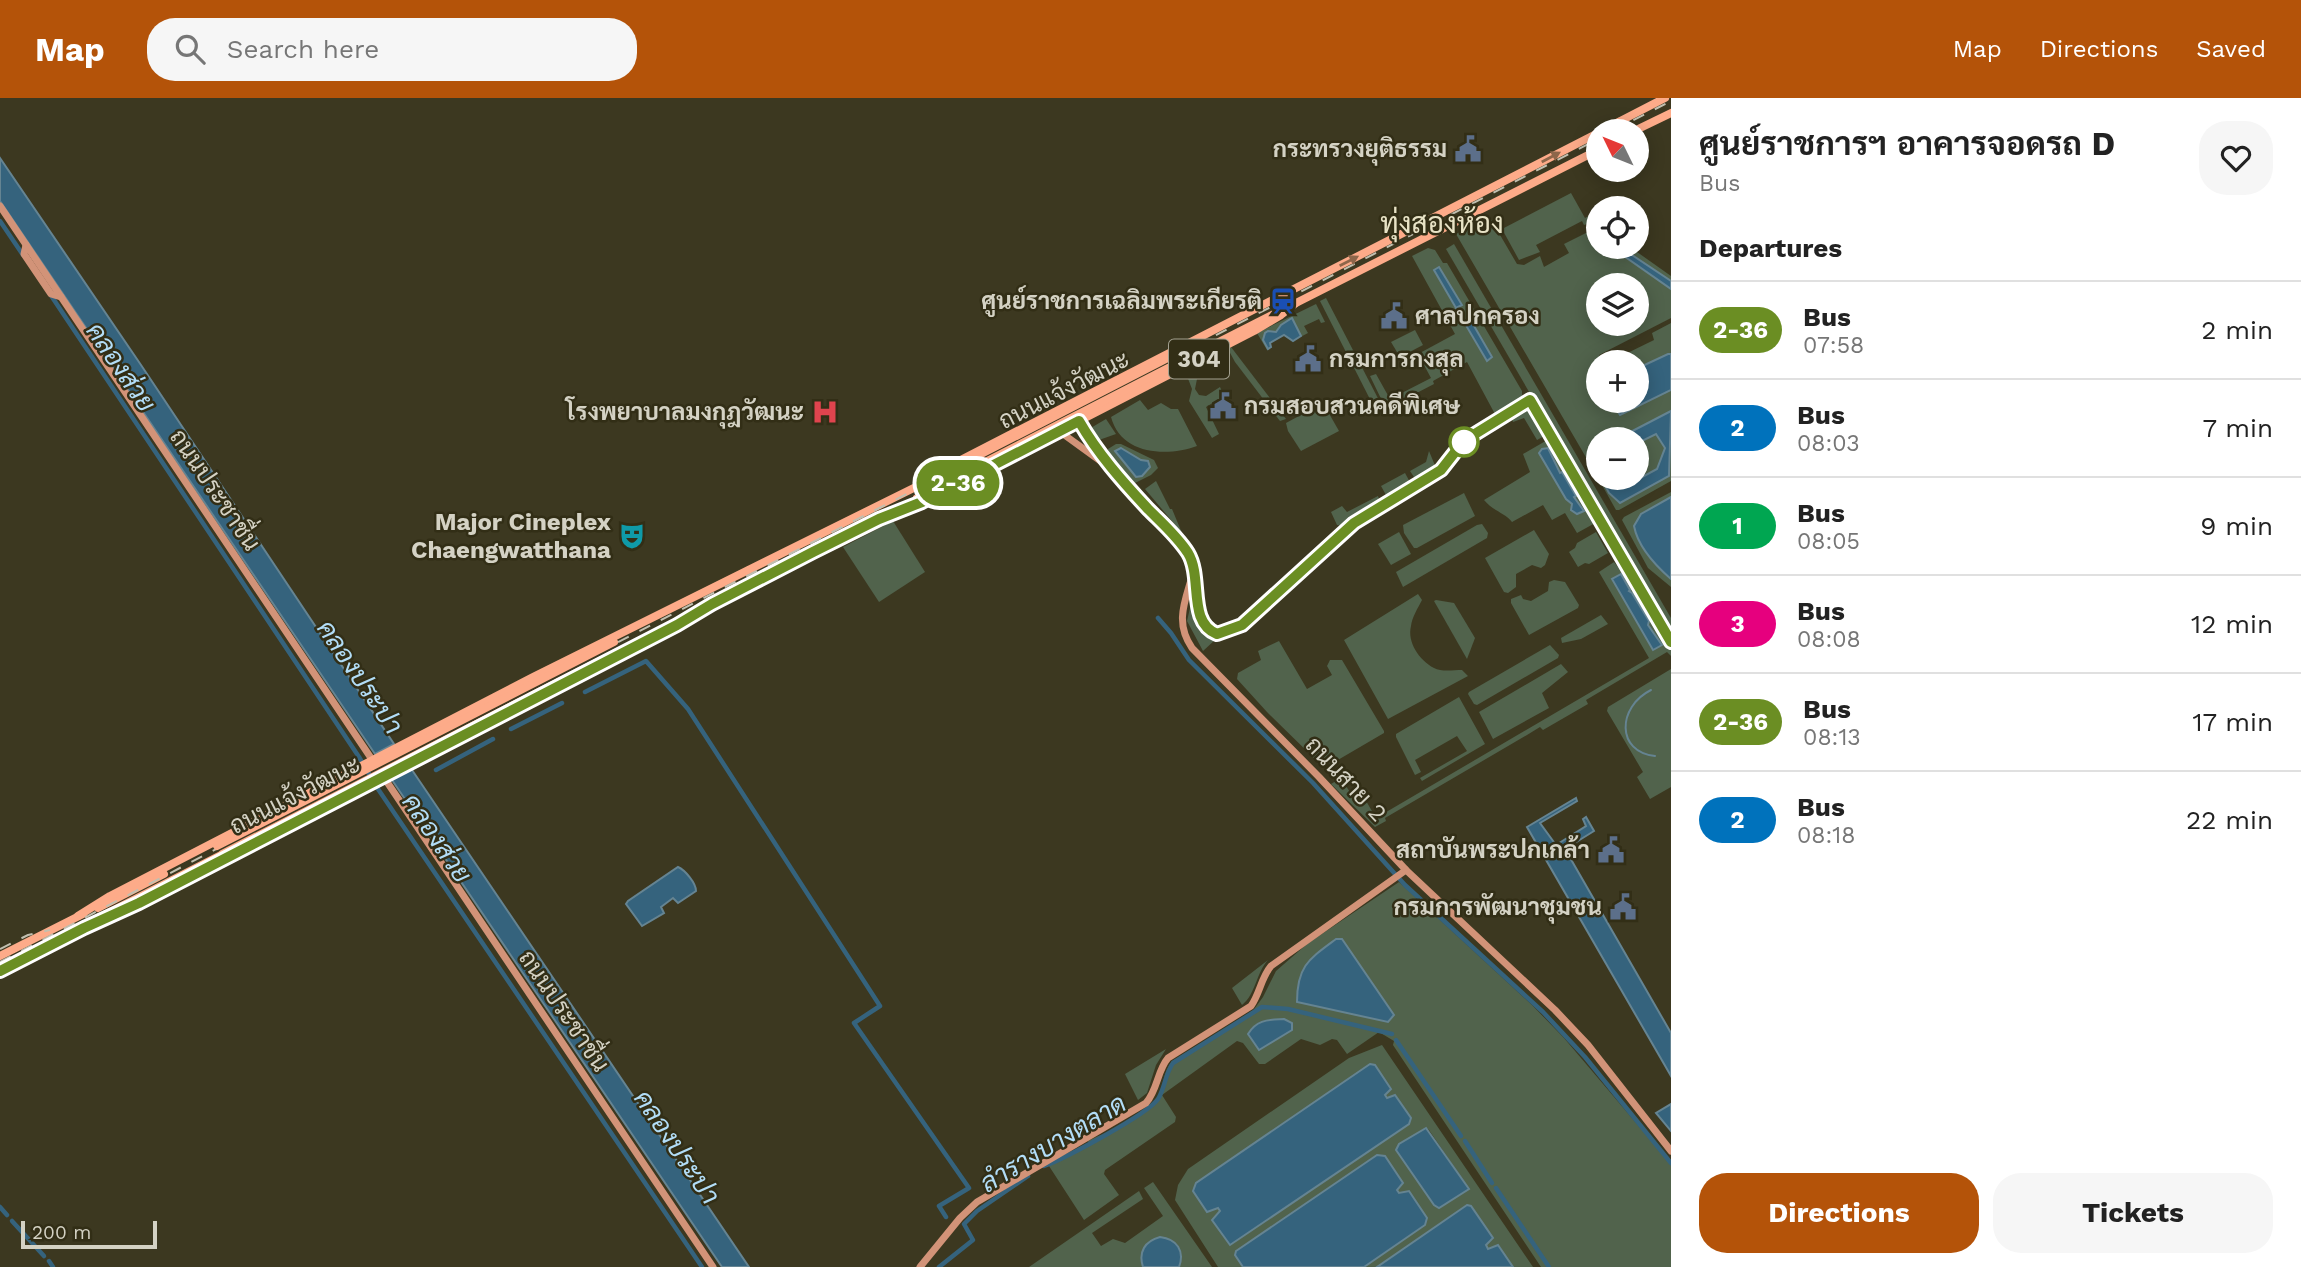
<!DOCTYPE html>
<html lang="en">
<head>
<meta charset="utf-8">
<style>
  body { margin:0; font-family:"Work Sans",Sarabun,sans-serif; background:#f6f6f6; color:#222; height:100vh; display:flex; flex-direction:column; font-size:26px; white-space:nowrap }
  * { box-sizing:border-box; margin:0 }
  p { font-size:23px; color:#767676 }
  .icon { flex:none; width:38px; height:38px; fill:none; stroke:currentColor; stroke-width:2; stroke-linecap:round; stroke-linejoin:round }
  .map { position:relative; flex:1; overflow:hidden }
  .panel { display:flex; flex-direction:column; background:#fff; width:630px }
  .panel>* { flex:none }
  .badge { padding:0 14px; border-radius:23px; font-size:24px; line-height:46px }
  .needle { width:46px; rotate:313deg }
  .controls { position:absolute; left:1586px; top:21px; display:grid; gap:14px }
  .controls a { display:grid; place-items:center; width:63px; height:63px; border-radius:50%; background:#fff; box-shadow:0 4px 18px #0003; font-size:35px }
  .scale { position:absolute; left:21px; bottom:18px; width:136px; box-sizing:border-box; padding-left:7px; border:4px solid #d4d2c4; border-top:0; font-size:19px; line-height:24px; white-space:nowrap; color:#d4d2c4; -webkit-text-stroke:5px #322e16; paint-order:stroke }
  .map>.badge { position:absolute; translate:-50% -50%; box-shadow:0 0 0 4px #fff }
  h2 { padding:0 28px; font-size:26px; line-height:63px }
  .round { display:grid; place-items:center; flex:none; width:74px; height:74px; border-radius:28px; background:#f6f6f6 }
  .overview { display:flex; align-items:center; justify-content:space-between; height:119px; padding:0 28px }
  h1 { font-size:33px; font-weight:700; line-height:52px }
  .primary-button { display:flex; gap:14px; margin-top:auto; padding:14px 28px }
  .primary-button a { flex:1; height:80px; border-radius:28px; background:#b45309; color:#fff; font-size:28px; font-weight:700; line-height:80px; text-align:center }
  .primary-button a+a { background:#f6f6f6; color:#222 }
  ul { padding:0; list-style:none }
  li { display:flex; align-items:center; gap:21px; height:98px; padding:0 28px; border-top:2px solid #e0e0e0 }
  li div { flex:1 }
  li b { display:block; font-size:26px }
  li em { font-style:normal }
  li .badge { min-width:77px; font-weight:700; text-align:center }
  header { display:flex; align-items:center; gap:42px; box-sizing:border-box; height:98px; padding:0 35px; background:#b45309; color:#fff }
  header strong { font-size:33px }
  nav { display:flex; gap:38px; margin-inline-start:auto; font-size:24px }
  .search { width:490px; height:63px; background:#f6f6f6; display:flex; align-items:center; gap:18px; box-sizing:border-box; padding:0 24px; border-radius:28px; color:#767676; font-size:26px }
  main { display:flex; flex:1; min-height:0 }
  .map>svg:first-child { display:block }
  .green { fill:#51634c; fill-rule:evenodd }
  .water { fill:#35637d; stroke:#658492; stroke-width:2 }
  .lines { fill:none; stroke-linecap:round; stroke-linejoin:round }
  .stream { stroke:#658492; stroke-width:2 }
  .canal { stroke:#35637d; stroke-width:4.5 }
  .secondary { stroke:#d29378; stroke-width:7 }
  .primary { stroke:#fdab89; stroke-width:8 }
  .rail { stroke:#c1bfb0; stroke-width:2; stroke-dasharray:12 12; stroke-linecap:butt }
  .primary-bridge { stroke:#fdab89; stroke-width:8 }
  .oneway { fill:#8d664a }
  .line-casing { stroke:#fff; stroke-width:16 }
  .line { stroke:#6b8e23; stroke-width:10 }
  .stop-dot { fill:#fff; stroke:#6b8e23; stroke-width:3.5 }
  .labels { text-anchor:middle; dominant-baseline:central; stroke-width:5; stroke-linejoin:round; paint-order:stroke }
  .shield { fill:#322e16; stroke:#a3a190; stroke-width:2 }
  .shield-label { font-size:23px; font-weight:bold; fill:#d4d2c4 }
  .poi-label { font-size:24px; font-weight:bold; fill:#d4d2c4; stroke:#322e16; text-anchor:end }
  .street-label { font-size:24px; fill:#d4d2c4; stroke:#322e16 }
  .water-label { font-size:26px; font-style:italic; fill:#b2ddf7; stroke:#322e16 }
  .quarter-label { font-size:28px; fill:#e8e3c6; stroke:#322e16 }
</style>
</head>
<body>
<header>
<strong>Map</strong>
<div class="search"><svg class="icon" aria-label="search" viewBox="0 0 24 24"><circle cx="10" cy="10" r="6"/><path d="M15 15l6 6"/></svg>Search here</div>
<nav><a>Map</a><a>Directions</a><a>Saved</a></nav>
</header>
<main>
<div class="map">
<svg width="1671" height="1169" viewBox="0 0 1671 1169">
  <rect width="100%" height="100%" fill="#3c3820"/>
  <g class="green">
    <polygon points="1571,95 1585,120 1590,117 1590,125 1584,127 1582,123 1536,147 1540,154 1519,162 1502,131"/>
    <path d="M1489 118 1517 166 1524 167 1540 158 1544 169 1569 155 1564 146 1598 129V149H1630L1671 178V220L1599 257 1603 264H1598V303H1636V264H1609L1654 242 1652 235 1671 225V383L1619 412H1616L1598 380H1636V341H1598V380L1456 136ZM1598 187H1636V226H1598Z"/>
    <polygon points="1454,146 1671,520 1671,538 1446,151"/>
    <polygon points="1428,150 1435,152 1443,165 1447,165 1522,293 1522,300 1496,318 1467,264 1433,283 1434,286 1386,311 1370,278 1376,276 1390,301 1431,280 1418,256 1455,236 1412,158"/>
    <polygon points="1326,200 1383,310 1377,315 1320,203"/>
    <polygon points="1316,206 1325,224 1321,225 1319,221 1304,228 1308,235 1293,243 1284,237 1270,245 1271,249 1267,252 1257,235"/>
    <polygon points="1415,232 1423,247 1400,259 1391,244"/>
    <polygon points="1231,249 1286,321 1280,323 1235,264 1228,251"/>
    <polygon points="1195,274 1197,281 1195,291 1199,297 1206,298 1220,289 1224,298 1206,309 1219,336 1212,340 1189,303 1192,291 1187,278"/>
    <path d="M1140 302 1148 312 1161 305 1171 311H1178L1197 348C1167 359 1121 357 1111 319Z"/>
    <polygon points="1323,305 1339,333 1301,353 1288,333 1286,325"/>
    <polygon points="1530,308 1546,334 1546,337 1537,342 1524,320 1513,324 1511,319"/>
    <polygon points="1106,321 1116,336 1099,342 1093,338 1089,331"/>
    <path d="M1549 341 1597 421V424L1577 435 1565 415 1552 422 1543 407 1512 424C1505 415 1493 413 1484 402L1530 374 1523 356Z"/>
    <polygon points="1116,346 1121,346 1154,362 1158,370 1151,377 1135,385 1108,356 1108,351"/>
    <polygon points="1429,353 1436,370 1416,382 1410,373 1426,364"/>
    <polygon points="1405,375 1411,386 1390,398 1386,397 1381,388"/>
    <polygon points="1156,383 1170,411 1172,411 1182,435 1145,391"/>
    <polygon points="1671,394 1671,489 1648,470 1622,422 1624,419"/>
    <polygon points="1464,395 1475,418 1417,450 1414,450 1404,435 1403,427"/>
    <polygon points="1378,398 1380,404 1344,428 1337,427 1331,414 1342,408 1347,414"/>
    <polygon points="893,423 925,474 879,504 843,449"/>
    <polygon points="1482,426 1488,435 1487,440 1403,489 1396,474 1477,427"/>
    <polygon points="1534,432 1549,456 1545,467 1541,470 1532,467 1516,476 1516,489 1508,495 1504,494 1485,460"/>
    <polygon points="1399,434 1411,456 1391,467 1378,446"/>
    <polygon points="1596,434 1608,455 1589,466 1585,465 1578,469 1569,454 1575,450 1577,445"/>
    <polygon points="1614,464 1618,469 1624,466 1671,547 1671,558 1667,554 1586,602 1588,606 1543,632 1540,629 1527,637 1385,720 1386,723 1375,729 1331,686 1341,680 1353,699 1362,696 1376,720 1649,560 1599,474"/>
    <polygon points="1554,482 1565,484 1579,507 1578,510 1529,537 1511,505 1511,501 1521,497 1523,501 1531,503 1548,493 1549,484"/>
    <path d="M1194 493C1199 521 1195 522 1216 541L1203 553 1187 523Z"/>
    <path d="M1418 496 1422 502C1418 510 1412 519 1411 528 1407 544 1419 562 1434 570 1441 574 1453 572 1462 572L1468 578 1388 621 1344 542Z"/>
    <polygon points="1436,502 1454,505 1475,540 1467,561 1434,503"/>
    <polygon points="1601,517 1608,526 1581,541 1562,545 1561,540"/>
    <polygon points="1279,543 1307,591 1332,577 1327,568 1330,562 1342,562 1384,633 1384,635 1331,666 1315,661 1267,614 1237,581 1238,575 1261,562 1258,553"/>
    <polygon points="1550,547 1559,557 1558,560 1477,607 1474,606 1468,596 1469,594"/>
    <polygon points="1561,566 1568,574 1542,595 1549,610 1493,641 1479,614"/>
    <polygon points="1671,571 1671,689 1650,701 1637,679 1643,674 1607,613 1608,609"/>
    <polygon points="1459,599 1485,646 1422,683 1420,680 1467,653 1457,638 1415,662 1421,674 1415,677 1396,639 1396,636"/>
    <path d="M1399 784 1532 907 1564 940 1671 1066V1169H1541L1393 947 1394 943 1379 934 1347 956 1337 942 1332 941 1320 947 1301 941 1265 966H1259L1243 945 1237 943 1162 997 1176 1019 1175 1024 1105 1072 1104 1076 1119 1097 1084 1122 1049 1068 1090 1047 1088 1043C1110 1032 1146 1021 1158 999 1164 987 1163 974 1172 963L1252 914 1263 899 1276 873 1307 846Z"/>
    <path d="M1268 862C1256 875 1256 896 1242 907L1232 890Z"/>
    <path d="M1382 947 1533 1169H1513L1498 1147 1488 1151 1467 1107 1377 1169H1364L1425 1127 1409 1094 1399 1096 1385 1058 1377 1057 1236 1153 1235 1157 1243 1169H1218L1175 1102 1178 1087 1188 1071 1349 960ZM1391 991 1385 997 1410 1020 1409 1026 1230 1147 1218 1109ZM1426 1030 1429 1032 1469 1091 1399 1046Z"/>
    <polygon points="1166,951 1156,967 1147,995 1138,1002 1125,976"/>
    <polygon points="1153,1084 1212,1169 1029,1169 1139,1093 1143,1101 1092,1135 1101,1148 1113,1141 1125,1145 1163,1118 1144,1090"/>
  </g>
  <g class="water">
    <polygon points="0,60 141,267 394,646 375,656 0,103"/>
    <polygon points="1611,149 1620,149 1671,183 1671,191"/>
    <polygon points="1439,169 1462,207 1456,210 1434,172"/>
    <polygon points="1292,220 1301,238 1293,243 1284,237 1270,245 1271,249 1268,251 1263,242 1265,235 1268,233 1276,234 1281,227"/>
    <polygon points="1470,221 1492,259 1487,263 1464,224"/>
    <polygon points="1668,256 1671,256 1671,292 1620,317 1611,303 1636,303 1636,271"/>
    <polygon points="1671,313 1669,378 1620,405 1609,395 1601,380 1618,380 1624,389 1657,371 1665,350 1656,336 1636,346 1636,341 1617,341"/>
    <polygon points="1121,350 1141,362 1148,363 1150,369 1142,378 1136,379 1115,353"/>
    <polygon points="1548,350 1560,375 1562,374 1576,398 1574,399 1584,413 1577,416 1571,412 1572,406 1566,401 1539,355 1542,351"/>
    <path d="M1671 399V481C1656 468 1638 449 1634 428L1641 416Z"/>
    <polygon points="1621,476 1630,492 1629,493 1632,495 1649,523 1648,527 1662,547 1653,552 1612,481"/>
    <polygon points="410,669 749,1169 722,1169 392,682 394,678"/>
    <polygon points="1576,700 1577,703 1540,725 1556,747 1586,728 1583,721 1586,719 1594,733 1565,751 1671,935 1671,978 1527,729"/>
    <path d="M678 769C685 772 696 785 696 793L678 805 673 800 661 809 664 815 642 828 626 806 628 803Z"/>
    <path d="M1336 841H1342L1394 917 1388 924 1297 904C1297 868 1309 861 1336 841Z"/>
    <path d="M1284 921 1292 925V932L1259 952 1248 936C1257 921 1269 922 1284 921Z"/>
    <polygon points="1370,966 1375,967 1391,991 1385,997 1387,1000 1395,997 1411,1020 1409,1026 1230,1147 1212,1122 1220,1113 1218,1110 1207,1114 1193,1093 1196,1085"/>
    <polygon points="1671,1006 1671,1033 1656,1015"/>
    <polygon points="1426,1030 1469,1091 1439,1110 1434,1107 1396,1052 1399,1046"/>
    <polygon points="1377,1057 1385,1058 1403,1085 1397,1092 1399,1095 1409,1093 1427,1120 1425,1127 1364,1169 1243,1169 1235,1157 1236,1153"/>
    <polygon points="1467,1107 1471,1108 1493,1140 1486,1147 1488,1151 1498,1147 1513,1169 1377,1169"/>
    <path d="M1160 1139C1177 1141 1185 1153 1179 1169H1143C1138 1154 1145 1143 1160 1139Z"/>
  </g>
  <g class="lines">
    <path class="stream" d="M1651 592C1617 609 1616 654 1655 658"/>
    <g class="canal">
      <polyline points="0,123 23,157"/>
      <polyline points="50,196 359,659 378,691 702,1169"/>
      <polyline points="1158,520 1171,535 1189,562 1313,685 1405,787 1543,914 1585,959 1671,1065"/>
      <polyline points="585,594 646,563 688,611 880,908 854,925 969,1090 939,1108 946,1119"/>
      <polyline points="511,631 562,605"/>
      <polyline points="436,672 493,641"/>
      <polyline points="1396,942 1461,1038"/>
      <polyline points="1465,1043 1492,1085"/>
      <path d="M1044 1068C1064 1061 1148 1016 1158 1001 1165 990 1165 976 1173 965L1262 909 1288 911 1392 936"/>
      <polyline points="1496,1090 1549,1169"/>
      <polyline points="0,1109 7,1117"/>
      <polyline points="12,1123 44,1158"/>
      <polyline points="49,1163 53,1169"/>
      <polyline points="939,1169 973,1142 964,1126 977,1113 1028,1078"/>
    </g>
    <g class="secondary">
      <polyline points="0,108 373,663"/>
      <polyline points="26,147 24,156 51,196 61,199"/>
      <polyline points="1079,322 1106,364"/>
      <polyline points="1059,333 1110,370 1184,449 1194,471 1199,520 1210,533 1217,536 1242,527"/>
      <path d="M1194 471C1187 500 1173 522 1192 550L1319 679 1406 772 1555 912 1588 947 1671 1053"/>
      <polyline points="383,678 713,1169"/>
      <path d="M920 1169 960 1120 977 1104 1146 1005C1158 991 1157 973 1168 960L1251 908C1260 895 1261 880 1271 868L1406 772"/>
    </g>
    <g class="primary">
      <polyline points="1619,24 1625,30 1623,33"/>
      <polyline points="1601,33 1665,0"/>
      <polyline points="1634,33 1671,15"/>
      <polyline points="1294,206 1598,52"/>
      <polyline points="1201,253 1282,212"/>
      <polyline points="949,368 1598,35"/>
      <polyline points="917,400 960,377"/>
      <polyline points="879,421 922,404 1254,233 1281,217 1296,205"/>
      <polyline points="709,507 881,420"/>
      <polyline points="614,560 689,521 712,506"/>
      <polyline points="98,810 164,776"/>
      <polyline points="78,818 110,798 533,579 956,369"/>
      <polyline points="100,819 219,758"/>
      <polyline points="84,830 139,805 556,590"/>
      <polyline points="0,858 83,816"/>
      <polyline points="0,873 86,828"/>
    </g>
    <g class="rail">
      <polyline points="1612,33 1671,3"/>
      <polyline points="0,851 28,837 50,832"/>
      <polyline points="0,864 287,714 1598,41"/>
    </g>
    <g class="primary-bridge">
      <polyline points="956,369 1197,245"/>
      <polyline points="960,377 1201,253"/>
      <polyline points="217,748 614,544"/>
      <polyline points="222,756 619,553"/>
    </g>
  </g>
  <defs><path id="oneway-solid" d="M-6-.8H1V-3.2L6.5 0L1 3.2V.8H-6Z" transform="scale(1.75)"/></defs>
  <g class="oneway">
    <use href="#oneway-solid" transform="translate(1551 59) rotate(-28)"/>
    <use href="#oneway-solid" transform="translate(1349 163) rotate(-27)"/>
  </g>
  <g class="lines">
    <g class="line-casing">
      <path id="line" d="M0 873 84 830 139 805 677 527 712 506 813 454 879 421 922 404 1079 323C1098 356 1122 383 1148 411 1162 425 1177 438 1188 455 1203 480 1187 524 1217 536L1242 527 1354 425 1441 372 1459 349 1470 339 1530 302 1671 544"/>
    </g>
    <use href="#line" class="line"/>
  </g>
  <defs>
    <g id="civic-bare" transform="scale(2.1)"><path d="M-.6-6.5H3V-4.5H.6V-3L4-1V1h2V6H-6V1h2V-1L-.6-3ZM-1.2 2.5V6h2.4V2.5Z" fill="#5c6f8a" stroke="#322e16" stroke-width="2.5" paint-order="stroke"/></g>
    <g id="station-bare" transform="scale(2.1)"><path d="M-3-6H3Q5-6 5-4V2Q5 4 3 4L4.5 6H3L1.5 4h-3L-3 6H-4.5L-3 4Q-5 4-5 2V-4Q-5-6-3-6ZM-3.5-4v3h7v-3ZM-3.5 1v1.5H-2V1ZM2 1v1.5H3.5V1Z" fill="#1a4fb4" stroke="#322e16" stroke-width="2.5" paint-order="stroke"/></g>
    <g id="hospital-bare" transform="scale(2.1)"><path d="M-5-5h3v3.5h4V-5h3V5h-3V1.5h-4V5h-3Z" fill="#e0444e" stroke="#322e16" stroke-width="2.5" paint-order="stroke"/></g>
    <g id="theatre-bare" transform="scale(2.1)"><path d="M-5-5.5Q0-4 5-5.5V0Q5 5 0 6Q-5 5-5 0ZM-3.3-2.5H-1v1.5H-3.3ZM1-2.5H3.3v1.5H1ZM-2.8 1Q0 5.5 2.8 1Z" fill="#0f9aa8" stroke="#322e16" stroke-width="2.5" paint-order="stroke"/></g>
  </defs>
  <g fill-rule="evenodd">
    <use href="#civic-bare" x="1468" y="51"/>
    <use href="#station-bare" x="1283" y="203"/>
    <use href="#civic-bare" x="1394" y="218"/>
    <use href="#civic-bare" x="1308" y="261"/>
    <use href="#civic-bare" x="1223" y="308"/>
    <use href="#hospital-bare" x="825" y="314"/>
    <use href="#theatre-bare" x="632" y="438"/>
    <use href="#civic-bare" x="1611" y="752"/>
    <use href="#civic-bare" x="1623" y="809"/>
  </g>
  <circle class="stop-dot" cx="1464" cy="344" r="14"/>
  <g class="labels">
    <rect class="shield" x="1169" y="241.5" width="60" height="39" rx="5"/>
    <g class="shield-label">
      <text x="1199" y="261">304</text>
    </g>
    <g class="poi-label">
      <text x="1447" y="51">กระทรวงยุติธรรม</text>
      <text x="1262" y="203">ศูนย์ราชการเฉลิมพระเกียรติ</text>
      <text x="1415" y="218" text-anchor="start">ศาลปกครอง</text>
      <text x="1329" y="261" text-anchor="start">กรมการกงสุล</text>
      <text x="1244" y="308" text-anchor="start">กรมสอบสวนคดีพิเศษ</text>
      <text x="804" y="314">โรงพยาบาลมงกุฎวัฒนะ</text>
      <text x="611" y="424">Major Cineplex<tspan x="611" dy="28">Chaengwatthana</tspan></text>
      <text x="1590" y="752">สถาบันพระปกเกล้า</text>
      <text x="1602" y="809">กรมการพัฒนาชุมชน</text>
    </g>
    <g class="street-label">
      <text transform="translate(1064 292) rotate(-27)">ถนนแจ้งวัฒนะ</text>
      <text transform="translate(215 392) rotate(56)">ถนนประชาชื่น</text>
      <text transform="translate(1346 681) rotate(47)">ถนนสาย 2</text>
      <text transform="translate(295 697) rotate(-27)">ถนนแจ้งวัฒนะ</text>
      <text transform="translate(564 913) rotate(56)">ถนนประชาชื่น</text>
    </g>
    <g class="water-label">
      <text transform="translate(121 269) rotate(56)">คลองส่วย</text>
      <text transform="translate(360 579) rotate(56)">คลองประปา</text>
      <text transform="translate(437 740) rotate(56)">คลองส่วย</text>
      <text transform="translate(1053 1045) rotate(-31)">ลำรางบางตลาด</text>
      <text transform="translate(677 1049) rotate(56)">คลองประปา</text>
    </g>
    <g class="quarter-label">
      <text x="1442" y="125">ทุ่งสองห้อง</text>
    </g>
  </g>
</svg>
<div class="controls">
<a><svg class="needle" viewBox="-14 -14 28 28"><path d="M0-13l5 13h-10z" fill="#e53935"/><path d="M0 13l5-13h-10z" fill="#767676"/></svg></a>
<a><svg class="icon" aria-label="locate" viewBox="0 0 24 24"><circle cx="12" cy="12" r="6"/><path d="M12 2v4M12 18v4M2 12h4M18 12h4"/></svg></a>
<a><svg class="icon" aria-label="layers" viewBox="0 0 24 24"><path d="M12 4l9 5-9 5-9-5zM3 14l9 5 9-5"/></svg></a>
<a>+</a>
<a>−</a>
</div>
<div class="scale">200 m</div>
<b class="badge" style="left:958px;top:385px;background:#6b8e23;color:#fff">2-36</b>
</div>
<section class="panel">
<div class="overview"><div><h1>ศูนย์ราชการฯ อาคารจอดรถ D</h1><p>Bus</p></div><a class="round"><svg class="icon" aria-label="heart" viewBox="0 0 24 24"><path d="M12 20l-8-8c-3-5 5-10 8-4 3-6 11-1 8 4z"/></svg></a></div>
<h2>Departures</h2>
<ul>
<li><span class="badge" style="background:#6b8e23;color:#fff">2-36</span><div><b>Bus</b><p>07:58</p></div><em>2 min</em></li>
<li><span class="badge" style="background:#0072bc;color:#fff">2</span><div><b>Bus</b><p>08:03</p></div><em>7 min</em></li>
<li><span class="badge" style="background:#00a651;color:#fff">1</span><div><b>Bus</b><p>08:05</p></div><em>9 min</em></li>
<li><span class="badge" style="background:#e6007e;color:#fff">3</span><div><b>Bus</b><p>08:08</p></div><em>12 min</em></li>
<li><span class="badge" style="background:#6b8e23;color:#fff">2-36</span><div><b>Bus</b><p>08:13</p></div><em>17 min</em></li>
<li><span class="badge" style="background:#0072bc;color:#fff">2</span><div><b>Bus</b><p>08:18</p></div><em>22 min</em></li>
</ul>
<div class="primary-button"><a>Directions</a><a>Tickets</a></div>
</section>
</main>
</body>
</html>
